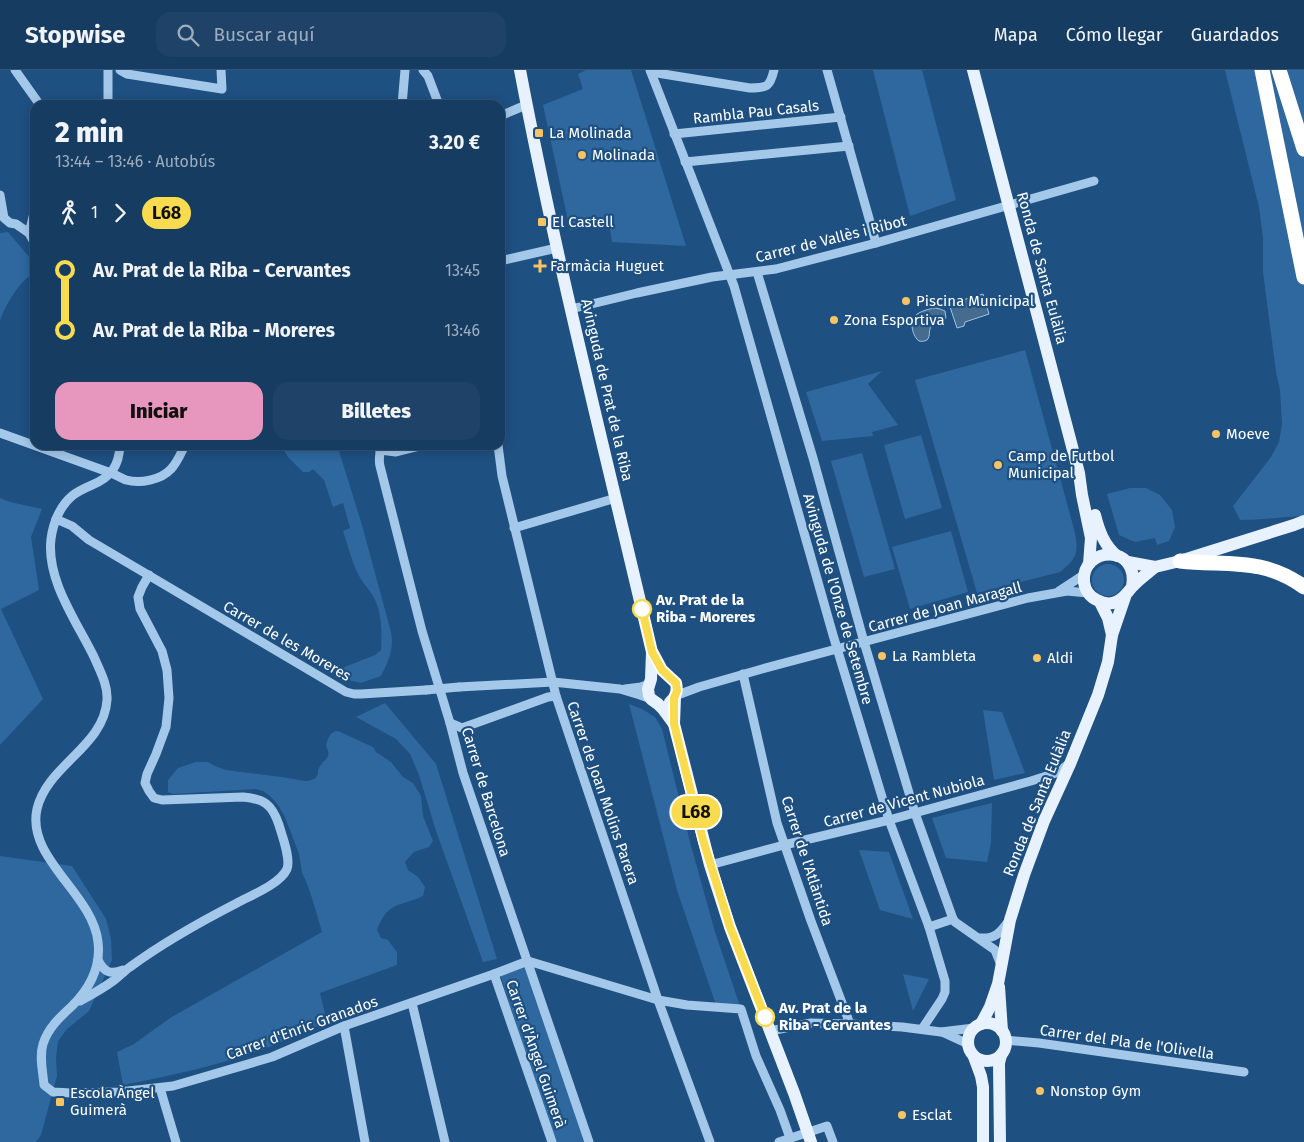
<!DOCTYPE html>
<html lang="es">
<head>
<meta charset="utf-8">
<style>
  body { margin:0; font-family:"Fira Sans",sans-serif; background:#1f4368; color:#f1f3f6; height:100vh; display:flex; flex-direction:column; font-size:19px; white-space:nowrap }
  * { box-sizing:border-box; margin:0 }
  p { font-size:16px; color:#9eadbe }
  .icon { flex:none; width:28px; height:28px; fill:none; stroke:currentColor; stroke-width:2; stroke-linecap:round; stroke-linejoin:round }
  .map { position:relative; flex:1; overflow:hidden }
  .drawer { position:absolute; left:30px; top:30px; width:475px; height:350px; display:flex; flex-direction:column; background:#163c62; border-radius:15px; box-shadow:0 2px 12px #0003,0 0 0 1px #355677 }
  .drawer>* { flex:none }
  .badge { padding:0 10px; border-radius:16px; font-size:18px; line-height:32px }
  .map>.badge { position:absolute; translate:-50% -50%; box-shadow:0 0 0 2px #fff }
  .legs { display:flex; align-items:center; gap:8px; height:55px; padding:0 25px; font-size:16px }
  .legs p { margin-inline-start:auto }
  .headline { display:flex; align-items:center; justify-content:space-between; height:85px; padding:0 25px }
  h1 { font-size:28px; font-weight:800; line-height:38px }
  .cta { display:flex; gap:10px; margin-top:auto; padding:10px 25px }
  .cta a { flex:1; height:58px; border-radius:15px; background:#e797bd; color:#111; font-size:20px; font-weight:800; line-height:58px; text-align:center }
  .cta a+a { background:#1f4368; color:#f1f3f6 }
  ul { padding:0 25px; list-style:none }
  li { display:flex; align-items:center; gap:18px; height:60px; font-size:19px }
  li i { display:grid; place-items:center; width:8px; height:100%; margin:0 6px; background:currentColor }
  li i::after { content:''; width:12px; height:12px; margin:-6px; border:4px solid; border-radius:50%; background:#163c62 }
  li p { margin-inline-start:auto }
  li:first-child i { background:linear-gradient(#0000 50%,currentColor 0) }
  li:last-child i { background:linear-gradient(currentColor 50%,#0000 0) }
  header { display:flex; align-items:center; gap:30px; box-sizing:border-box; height:70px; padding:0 25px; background:#163c62; border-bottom:1px solid #355677 }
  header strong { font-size:24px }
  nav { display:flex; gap:28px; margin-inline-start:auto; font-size:18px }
  .search { width:350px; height:45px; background:#1f4368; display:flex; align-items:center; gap:12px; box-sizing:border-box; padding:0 18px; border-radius:15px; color:#9eadbe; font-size:19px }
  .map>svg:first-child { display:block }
  .green { fill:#2e689f }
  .water { fill:#466b8f; stroke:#98c4eb }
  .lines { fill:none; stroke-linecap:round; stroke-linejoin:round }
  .minor { stroke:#a4c8e9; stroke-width:9 }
  .major { stroke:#e8f2fe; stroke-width:12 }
  .highway { stroke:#fff; stroke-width:15 }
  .minor-bridge { stroke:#a4c8e9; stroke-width:9 }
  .line-1-casing { stroke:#fff; stroke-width:11 }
  .line-1 { stroke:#f9db4f; stroke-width:8 }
  .poi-dot { fill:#f8c363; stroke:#1e5082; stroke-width:2 }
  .stop-1-dot { fill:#fff; stroke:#f9db4f; stroke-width:2.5 }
  .labels { text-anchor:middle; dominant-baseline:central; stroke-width:4.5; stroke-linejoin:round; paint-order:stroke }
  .street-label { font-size:15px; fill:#fff; stroke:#1e5082 }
  .poi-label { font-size:15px; fill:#fff; stroke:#1e5082; text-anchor:start }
  .stop-label { font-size:15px; font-weight:bold; fill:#fff; stroke:#1e5082; text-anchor:start }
</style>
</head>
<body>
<header>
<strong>Stopwise</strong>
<div class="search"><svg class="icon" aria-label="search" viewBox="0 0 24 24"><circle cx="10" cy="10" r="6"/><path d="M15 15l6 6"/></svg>Buscar aquí</div>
<nav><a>Mapa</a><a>Cómo llegar</a><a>Guardados</a></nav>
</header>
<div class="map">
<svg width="1304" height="1072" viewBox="0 0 1304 1072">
  <rect width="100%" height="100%" fill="#1e5082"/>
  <g class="green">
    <polygon points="586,0 631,0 686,176 612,172 609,154 570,160 543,35 583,19 578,4"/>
    <polygon points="873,0 922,0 956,130 910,146"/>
    <path d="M1225 0H1304V446C1282 447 1261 450 1240 450L1233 436 1271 387 1279 372 1282 354 1280 320 1276 302 1263 202V168L1259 137Z"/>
    <path d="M8 162 35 194V203C21 208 4 237 0 251V163Z"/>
    <path d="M1025 280 1074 459C1079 481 1078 488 1060 502L977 523 915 310Z"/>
    <polygon points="882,301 868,314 898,355 872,362 873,366 822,371 806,322"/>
    <polygon points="921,365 942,438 905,449 884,375"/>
    <path d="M281 375H330L339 381 362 455 391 562C394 580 389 590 381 606L361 613 344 609 332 602 375 585 381 580C382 563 382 541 373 526 369 519 363 513 359 506 352 492 348 476 343 461L350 458 343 433 333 437 324 410 313 399 309 402H303L288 387Z"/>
    <polygon points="862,383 895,499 864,507 831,391"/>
    <polygon points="1130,418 1146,418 1160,425 1172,440 1175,457 1169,471 1157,475 1155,468 1135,472 1119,465 1107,424"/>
    <polygon points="0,428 10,432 42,439 31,467 39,520 1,539 43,629 0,675"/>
    <polygon points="951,461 968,522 910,539 892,477"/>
    <circle cx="1108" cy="510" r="16"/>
    <polygon points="385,633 436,694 497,889 483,892 436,761 419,705 410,684 396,669 356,647"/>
    <polygon points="629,634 642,639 655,647 662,659 690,772 715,862 741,939 717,938 677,820"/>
    <polygon points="983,640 1002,642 1025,703 994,710"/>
    <path d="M338 661 373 677 376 682 391 692 403 707 413 713 421 726 423 746 433 771 429 777 414 782 405 792 408 800 418 807 425 817 423 826C399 837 388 831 377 860L381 868 388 870 397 882V895L320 923 327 952C306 961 285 971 264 979 218 995 171 1006 123 1015L117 982 134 974 170 948 322 862 312 828 306 811 302 803 299 784 285 747 278 735 270 726 263 721 256 719 173 724 168 722V710L178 698 196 692H208L215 696 226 700 282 707 305 711C309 711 315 710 317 706 319 703 317 701 319 698 323 689 333 689 326 676 328 668 329 662 338 661Z"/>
    <polygon points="992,733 991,773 987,792 946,788 932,748"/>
    <polygon points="859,780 889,782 913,849 880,840"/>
    <polygon points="0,786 72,796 106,849 111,869 112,890 89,941 67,959 58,971 56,988 57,1006 41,1065 36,1072 0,1072"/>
    <polygon points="526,894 589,1072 554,1072 500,904"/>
    <polygon points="903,904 929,909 913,941"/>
  </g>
  <g class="water">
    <polygon points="983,224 989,244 965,252 964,256 957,258 949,234"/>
    <path d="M935 238 940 239 945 241 946 248C941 253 934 251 931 257 928 262 931 265 927 270 924 271 923 272 919 271 913 267 910 254 913 248 917 242 928 239 935 238Z"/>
  </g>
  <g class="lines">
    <g class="minor">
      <polyline points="15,0 40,35"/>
      <polyline points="120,0 127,4 222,19 221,0"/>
      <polyline points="423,0 428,6 439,35"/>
      <polyline points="650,0 734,216 833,565 889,750 929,857 945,911 945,922 942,929 922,959"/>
      <polyline points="827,0 876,173"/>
      <path d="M651 2 750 18C767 18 770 17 774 0"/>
      <polyline points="108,35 108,0"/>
      <polyline points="402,35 405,0"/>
      <polyline points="500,46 526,35"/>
      <polyline points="674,64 841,47"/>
      <polyline points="685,92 849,76"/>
      <polyline points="0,125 4,148 10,153 16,154 29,163 35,139"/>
      <polyline points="29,163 35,174"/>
      <polyline points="500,191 557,178"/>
      <polyline points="757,202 813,388 864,572 915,743 953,849 955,852 995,880 1001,895"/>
      <polyline points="571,239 637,223 712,207 776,199 876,173 1094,111"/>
      <path d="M0 363 111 403C116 405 121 408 126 410 140 414 161 410 171 399 177 393 181 383 185 375"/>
      <path d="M120 375C119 396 111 407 92 415 85 418 78 421 72 426 60 436 53 453 51 469 46 510 77 552 94 587 100 601 108 615 107 630 104 677 47 695 37 739 26 788 93 824 98 872 101 897 90 918 72 936 60 947 48 958 43 974 39 987 43 1002 44 1015L53 1022 71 1023 119 1022 173 1016 272 987 344 956 494 904 528 891"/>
      <path d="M380 375C381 382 378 389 380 396L422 561 450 653 463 703 589 1072"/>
      <polyline points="498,375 502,406 556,626 658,930 710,1072"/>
      <polyline points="380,380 396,382 424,375"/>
      <polyline points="56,449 72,456 89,470 346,622 354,624 361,624 426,620"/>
      <polyline points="514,458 616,428"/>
      <polyline points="1059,521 1085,504"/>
      <polyline points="743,604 777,753 811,851 850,954"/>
      <polyline points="459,617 553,612 620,619 640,625 651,629"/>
      <polyline points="625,619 641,617 649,614"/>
      <polyline points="675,626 699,617 762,599 1028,528 1067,521 1088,523"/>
      <polyline points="450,653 462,658 548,627 556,626"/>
      <polyline points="710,795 784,775 889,750 1031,711 1056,703 1069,694"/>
      <polyline points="929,857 953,849"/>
      <path d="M980 868C995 869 1000 863 1008 852"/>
      <path d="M98 890C104 902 110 905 123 900"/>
      <polyline points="528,891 658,930 687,935 741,939 756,986 780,1040 790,1068"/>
      <polyline points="494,904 552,1072"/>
      <path d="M80 931C91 925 102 919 113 911 119 907 124 901 130 897 164 872 200 852 237 833 252 825 280 814 287 799 291 788 282 766 279 755 272 734 264 729 243 727L162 730 154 728 149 721 145 713 147 704 156 684 166 657 169 628 167 600 162 581 140 539 138 527 142 517 149 505"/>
      <polyline points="412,933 445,1072"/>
      <polyline points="344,956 365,1072"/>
      <polyline points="770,961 811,953 850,954 902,957 941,962 974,958"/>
      <polyline points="942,962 968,974"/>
      <polyline points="1005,970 1039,973 1244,1002"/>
      <polyline points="160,1018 176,1072"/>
      <polyline points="779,1072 827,1056 833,1072"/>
    </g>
    <g class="major">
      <path d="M520 0C557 195 607 389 652 582L651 609 648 619 649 626 651 629 658 634 663 639 674 654"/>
      <polyline points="973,0 1079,403 1082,425 1091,468 1089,494"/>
      <path d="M1095 445C1099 461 1104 475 1117 486"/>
      <polyline points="1128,492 1155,497 1180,491 1294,455 1304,451"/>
      <path d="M1132 517C1140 473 1081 476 1084 512 1085 520 1090 527 1097 530 1113 539 1123 529 1132 517 1138 510 1148 503 1155 497"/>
      <polyline points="1100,532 1108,548 1112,565"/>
      <path d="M653 583 662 600 676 613C678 621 676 627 670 632"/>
      <polyline points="675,628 674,654 710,795 730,857 794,1023 811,1072"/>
      <polyline points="999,917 1002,961"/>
      <circle cx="987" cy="972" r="19"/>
      <polyline points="981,954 990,937 998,914 1010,850 1024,805 1044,751 1070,694 1098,625 1108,592 1112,565 1125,527"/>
      <polyline points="974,987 981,1006 983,1017 983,1072"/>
      <polyline points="1000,1072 999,993 1001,985"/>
    </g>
    <g class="highway">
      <polyline points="1262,0 1304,207"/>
      <polyline points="1279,0 1304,79"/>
      <path d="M1180 491C1227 496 1263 487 1304 517"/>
    </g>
    <polyline class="minor-bridge" points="426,620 459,617"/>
  </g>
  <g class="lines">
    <g class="line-1-casing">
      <polyline id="line-1" points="642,539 652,582 662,600 676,613 677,621 674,628 674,654 703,770 730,857 765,947"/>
    </g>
    <use href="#line-1" class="line-1"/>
  </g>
  <g class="poi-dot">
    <rect x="534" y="58" width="10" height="10" rx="2.5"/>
    <circle cx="582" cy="85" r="5"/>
    <rect x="537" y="147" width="10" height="10" rx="2.5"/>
    <path d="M537.5 188.5h5v5h5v5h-5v5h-5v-5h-5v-5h5z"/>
    <circle cx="906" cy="231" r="5"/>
    <circle cx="834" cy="250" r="5"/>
    <circle cx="1216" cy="364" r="5"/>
    <circle cx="998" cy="395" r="5"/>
    <circle cx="882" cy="586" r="5"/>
    <circle cx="1037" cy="588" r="5"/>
    <circle cx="1040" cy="1021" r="5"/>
    <rect x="55" y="1027" width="10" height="10" rx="2.5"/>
    <circle cx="902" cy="1045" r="5"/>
  </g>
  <g class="stop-1-dot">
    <circle cx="642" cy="539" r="9"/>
    <circle cx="765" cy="947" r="9"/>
  </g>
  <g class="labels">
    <g class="street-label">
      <text transform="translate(756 42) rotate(-6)">Rambla Pau Casals</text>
      <text transform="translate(831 169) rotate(-14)">Carrer de Vallès i Ribot</text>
      <text transform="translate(1042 198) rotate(75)">Ronda de Santa Eulàlia</text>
      <text transform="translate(607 320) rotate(77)">Avinguda de Prat de la Riba</text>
      <text transform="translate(838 529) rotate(74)">Avinguda de l'Onze de Setembre</text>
      <text transform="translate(945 537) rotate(-15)">Carrer de Joan Maragall</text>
      <text transform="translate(287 571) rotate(30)">Carrer de les Moreres</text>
      <text transform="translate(486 722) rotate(73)">Carrer de Barcelona</text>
      <text transform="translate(603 723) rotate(71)">Carrer de Joan Molins Parera</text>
      <text transform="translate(904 731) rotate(-15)">Carrer de Vicent Nubiola</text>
      <text transform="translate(1037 733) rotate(-68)">Ronda de Santa Eulàlia</text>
      <text transform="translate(807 791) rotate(72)">Carrer de l'Atlàntida</text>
      <text transform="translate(302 958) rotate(-20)">Carrer d'Enric Granados</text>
      <text transform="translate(1127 972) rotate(8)">Carrer del Pla de l'Olivella</text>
      <text transform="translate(536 984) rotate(71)">Carrer d'Àngel Guimerà</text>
    </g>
    <g class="poi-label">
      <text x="549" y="63">La Molinada</text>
      <text x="592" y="85">Molinada</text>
      <text x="552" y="152">El Castell</text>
      <text x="550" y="196">Farmàcia Huguet</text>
      <text x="916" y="231">Piscina Municipal</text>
      <text x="844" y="250">Zona Esportiva</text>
      <text x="1226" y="364">Moeve</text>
      <text x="1008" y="386">Camp de Futbol<tspan x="1008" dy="17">Municipal</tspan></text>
      <text x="892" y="586">La Rambleta</text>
      <text x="1047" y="588">Aldi</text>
      <text x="1050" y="1021">Nonstop Gym</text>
      <text x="70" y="1023">Escola Àngel<tspan x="70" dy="17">Guimerà</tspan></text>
      <text x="912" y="1045">Esclat</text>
    </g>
    <g class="stop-label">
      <text x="656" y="530">Av. Prat de la<tspan x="656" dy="17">Riba - Moreres</tspan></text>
      <text x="779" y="938">Av. Prat de la<tspan x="779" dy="17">Riba - Cervantes</tspan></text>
    </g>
  </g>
</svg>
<b class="badge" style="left:696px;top:742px;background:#f9db4f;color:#111">L68</b>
<section class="drawer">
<div class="headline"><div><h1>2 min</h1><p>13:44 – 13:46 · Autobús</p></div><b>3.20 €</b></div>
<div class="legs"><svg class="icon" aria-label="walk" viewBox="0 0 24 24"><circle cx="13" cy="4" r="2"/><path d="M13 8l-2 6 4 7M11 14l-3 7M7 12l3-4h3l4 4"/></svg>1<svg class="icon" aria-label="forward" viewBox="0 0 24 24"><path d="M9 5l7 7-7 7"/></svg><b class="badge" style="background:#f9db4f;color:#111">L68</b></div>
<ul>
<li><i style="color:#f9db4f"></i><b>Av. Prat de la Riba - Cervantes</b><p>13:45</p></li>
<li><i style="color:#f9db4f"></i><b>Av. Prat de la Riba - Moreres</b><p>13:46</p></li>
</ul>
<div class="cta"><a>Iniciar</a><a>Billetes</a></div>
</section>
</div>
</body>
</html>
